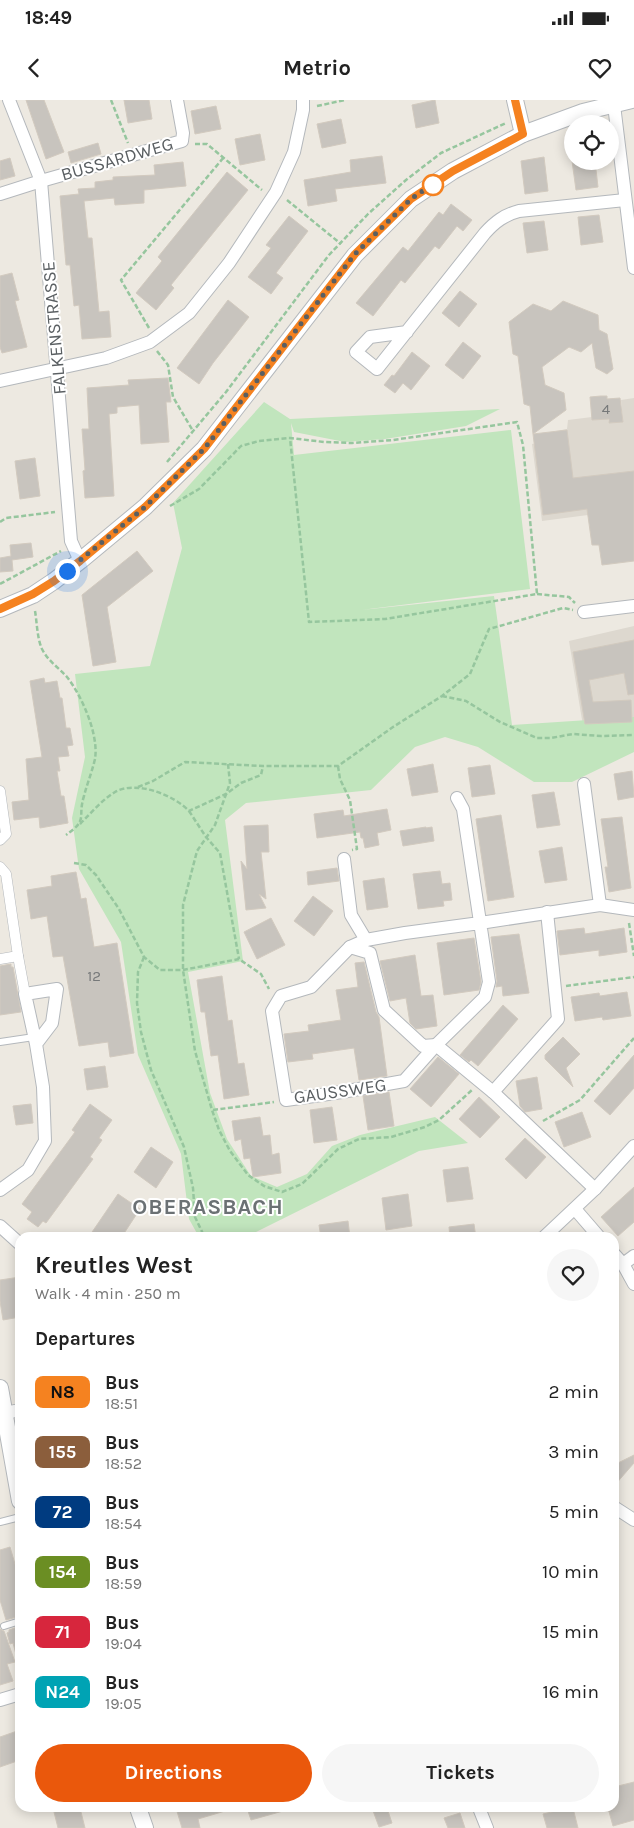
<!DOCTYPE html>
<html lang="en">
<head>
<meta charset="utf-8">
<style>
  body { margin:0; font-family:Karla,sans-serif; background:#f6f6f6; color:#222; height:100vh; display:flex; flex-direction:column; font-size:19px; white-space:nowrap }
  * { box-sizing:border-box; margin:0 }
  p { font-size:16px; color:#767676 }
  .icon { flex:none; width:28px; height:28px; fill:none; stroke:currentColor; stroke-width:2; stroke-linecap:round; stroke-linejoin:round }
  .map { position:relative; flex:1; overflow:hidden }
  .panel { position:absolute; left:15px; top:1132px; width:604px; height:580px; display:flex; flex-direction:column; background:#fff; border-radius:15px; box-shadow:0 2px 12px #0003 }
  .panel>* { flex:none }
  .badge { padding:0 10px; border-radius:8px; font-size:18px; line-height:32px }
  .tools { position:absolute; left:564px; top:15px; display:grid; gap:10px }
  .tools a { display:grid; place-items:center; width:55px; height:55px; border-radius:50%; background:#fff; box-shadow:0 2px 12px #0003; font-size:25px }
  .you { position:absolute; width:25px; height:25px; margin:-12px; border:4px solid #fff; border-radius:50%; background:#1a73e8; box-shadow:0 0 0 8px #1a73e833 }
  .map>.badge { position:absolute; translate:-50% -50%; box-shadow:0 0 0 2px #fff }
  h2 { padding:0 20px; font-size:19px; line-height:45px }
  .round { display:grid; place-items:center; flex:none; width:52px; height:52px; border-radius:26px; background:#f6f6f6 }
  .head { display:flex; align-items:center; justify-content:space-between; height:85px; padding:0 20px }
  h1 { font-size:24px; font-weight:700; line-height:38px }
  .primary-button { display:flex; gap:10px; margin-top:auto; padding:10px 20px }
  .primary-button a { flex:1; height:58px; border-radius:30px; background:#ea580c; color:#fff; font-size:20px; font-weight:700; line-height:58px; text-align:center }
  .primary-button a+a { background:#f6f6f6; color:#222 }
  ul { padding:0; list-style:none }
  li { display:flex; align-items:center; gap:15px; height:60px; padding:0 20px }
  li div { flex:1 }
  li b { display:block; font-size:19px }
  li em { font-style:normal }
  li .badge { min-width:55px; font-weight:700; text-align:center }
  .status { display:flex; justify-content:space-between; align-items:center; height:35px; padding:0 25px; background:#fff; direction:ltr }
  .status svg { height:14px; fill:currentColor }
  header { display:flex; justify-content:space-between; align-items:center; height:65px; padding:0 20px; background:#fff; font-size:22px; font-weight:700 }
  .map>svg:first-child { display:block }
  .education { fill:#ddd8cf }
  .green { fill:#c1e5bd }
  .building { fill:#c8c4be; stroke:#d2cabf }
  .lines { fill:none; stroke-linecap:round; stroke-linejoin:round }
  .service-casing { stroke:#b4b8bc; stroke-width:8 }
  .pedestrian-casing { stroke:#b4b8bc; stroke-width:11 }
  .minor-casing { stroke:#b4b8bc; stroke-width:14 }
  .tertiary-casing { stroke:#b4b8bc; stroke-width:18 }
  .path { stroke:#96c69e; stroke-width:2.5; stroke-dasharray:5 2.5; stroke-linecap:butt }
  .service { stroke:#fff; stroke-width:6 }
  .pedestrian { stroke:#fff; stroke-width:10 }
  .minor { stroke:#fff; stroke-width:12 }
  .tertiary { stroke:#fff; stroke-width:16 }
  .line-casing { stroke:#fff; stroke-width:11 }
  .line { stroke:#f58220; stroke-width:8 }
  .walk { stroke:#5a5f62; stroke-width:5; stroke-dasharray:0 9 }
  .stop-dot { fill:#fff; stroke:#f58220; stroke-width:2.5 }
  .labels { text-anchor:middle; dominant-baseline:central; stroke-width:4; stroke-linejoin:round; paint-order:stroke }
  .number-label { font-size:15px; fill:#767879 }
  .street-label { font-size:18px; fill:#5a5f62; stroke:#fff }
  .district-label { font-size:22px; font-weight:bold; letter-spacing:1px; fill:#6b7174; stroke:#fff }
</style>
</head>
<body>
<div class="status"><b>18:49</b><svg viewBox="0 0 49 12"><path d="M0 12V9h3v3zM5 12V6h3v6zM10 12V3h3v9zM15 12V0h3v12zM26 1h20v11H26zM47 4h2v5h-2z"/></svg></div>
<header><svg class="icon" aria-label="back" viewBox="0 0 24 24"><path d="M15 5l-7 7 7 7"/></svg>Metrio<svg class="icon" aria-label="heart" viewBox="0 0 24 24"><path d="M12 20l-8-8c-3-5 5-10 8-4 3-6 11-1 8 4z"/></svg></header>
<div class="map">
<svg width="634" height="1728" viewBox="0 0 634 1728">
  <rect width="100%" height="100%" fill="#ede9e1"/>
  <g class="education">
    <polygon points="634,298 634,409 542,421 532,344 556,340 556,331 567,329 568,320 592,317 592,320 608,319 609,323 623,322 621,300"/>
    <polygon points="634,526 634,623 583,626 569,541"/>
  </g>
  <polygon class="green" points="264,302 290,319 500,309 466,326 385,339 345,342 294,332 291,323 294,355 511,330 530,489 361,510 494,496 512,625 634,617 634,652 572,682 534,682 478,647 445,637 415,647 371,690 246,703 225,720 243,861 188,872 210,993 227,1039 251,1076 277,1087 307,1074 332,1046 360,1035 435,1017 468,1043 419,1051 250,1135 250,1137 199,1137 189,1119 181,1054 138,955 121,842 79,769 72,718 85,657 75,574 150,566 182,448 173,403"/>
  <g class="building">
    <polygon points="26,0 44,0 64,52 46,59"/>
    <polygon points="124,0 149,0 152,19 128,23"/>
    <polygon points="435,0 439,23 416,28 412,5"/>
    <polygon points="216,6 221,29 195,34 191,11"/>
    <polygon points="341,19 346,43 322,48 317,24"/>
    <polygon points="260,34 265,60 240,65 235,39"/>
    <polygon points="98,43 101,54 71,63 68,52"/>
    <polygon points="382,56 386,83 335,89 337,101 308,106 304,80 351,72 350,60"/>
    <polygon points="544,57 548,91 525,94 521,61"/>
    <polygon points="10,58 15,76 0,80 0,61"/>
    <polygon points="572,61 595,61 598,87 576,90"/>
    <polygon points="183,62 186,86 144,90 144,103 115,105 114,98 84,101 88,138 92,138 99,212 109,211 111,237 82,239 79,205 74,206 70,165 66,165 60,96 79,94 78,89 95,88 95,82 113,80 113,77 155,75 154,65"/>
    <polygon points="227,72 248,90 171,185 174,188 156,210 136,193 162,161 158,157"/>
    <polygon points="451,104 472,120 463,131 457,126 439,149 435,146 405,183 401,180 373,216 356,203 403,147 408,151 439,112 443,115"/>
    <polygon points="599,115 603,142 581,145 578,117"/>
    <polygon points="289,116 308,131 276,173 283,178 271,194 248,177 271,148 266,145"/>
    <polygon points="544,121 548,150 527,153 523,123"/>
    <polygon points="12,173 19,200 15,201 27,247 2,253 0,247 0,176"/>
    <polygon points="460,191 477,204 459,227 442,213"/>
    <polygon points="228,200 249,217 213,263 199,284 177,268"/>
    <polygon points="563,201 598,215 599,230 607,234 613,269 607,274 596,268 592,243 581,252 569,247 542,267 545,285 564,293 566,310 533,334 530,306 524,304 518,256 513,254 509,222 533,204 551,211"/>
    <polygon points="463,242 481,256 463,279 445,265"/>
    <polygon points="412,252 430,266 411,290 403,283 395,293 384,285 392,275 394,276"/>
    <polygon points="168,278 171,302 166,302 169,342 141,344 139,305 117,307 117,313 109,314 114,396 85,398 83,371 85,370 82,329 89,329 87,288 129,285 128,280"/>
    <polygon points="601,296 607,296 607,299 620,298 623,322 609,323 609,319 592,320 590,297"/>
    <polygon points="567,330 573,378 634,371 634,461 602,465 599,445 592,445 587,409 543,415 533,334"/>
    <polygon points="35,358 40,396 20,399 15,361"/>
    <polygon points="31,443 33,457 12,460 13,471 0,472 0,458 11,456 10,445"/>
    <polygon points="137,451 153,471 107,507 116,562 93,566 82,495"/>
    <polygon points="634,540 634,594 628,595 624,573 589,580 593,602 631,600 632,622 585,624 573,552"/>
    <polygon points="44,578 45,583 57,581 60,598 62,598 66,628 70,628 73,645 67,646 69,656 58,657 60,671 57,671 61,696 64,696 68,723 40,728 39,717 14,720 12,702 29,700 26,659 42,657 30,581"/>
    <polygon points="433,664 438,692 412,696 407,669"/>
    <polygon points="490,665 495,694 472,697 468,668"/>
    <polygon points="632,671 634,697 618,700 614,674"/>
    <polygon points="554,692 560,725 537,728 532,695"/>
    <polygon points="387,709 391,730 377,733 379,745 365,748 363,738 361,738 360,732 317,738 314,714 343,710 344,716"/>
    <polygon points="501,715 514,797 488,801 476,719"/>
    <polygon points="622,717 631,788 609,792 605,767 608,767 601,719"/>
    <polygon points="268,725 269,752 261,752 266,799 259,794 266,808 246,810 241,761 247,769 244,726"/>
    <polygon points="426,727 426,728 432,727 434,741 403,746 400,731"/>
    <polygon points="562,747 567,780 545,783 539,751"/>
    <polygon points="337,768 339,781 308,785 307,772"/>
    <polygon points="440,771 442,784 450,783 452,800 443,801 444,806 418,809 413,774"/>
    <polygon points="76,772 81,799 86,798 94,847 117,843 134,953 110,957 108,942 79,946 63,856 53,857 47,816 31,819 27,790 52,786 51,776"/>
    <polygon points="384,778 388,807 367,810 363,781"/>
    <polygon points="313,796 333,811 314,836 294,821"/>
    <polygon points="271,818 285,845 257,859 244,832"/>
    <polygon points="584,828 585,834 624,828 627,852 599,856 599,850 560,855 557,831"/>
    <polygon points="519,834 529,893 503,896 502,886 496,887 497,881 491,837"/>
    <polygon points="474,838 481,882 479,890 444,895 437,843"/>
    <polygon points="415,855 421,896 433,895 437,926 416,929 410,923 406,898 390,901 380,861"/>
    <polygon points="364,862 376,912 379,917 387,976 359,980 354,948 312,954 313,959 288,962 284,934 309,931 308,925 341,920 336,890 358,887 355,863"/>
    <polygon points="11,864 11,867 13,867 21,912 0,915 0,866"/>
    <polygon points="222,876 228,921 232,920 238,964 244,963 249,995 224,999 218,955 211,956 205,912 201,912 197,880"/>
    <polygon points="627,892 631,916 603,920 602,917 575,921 571,897 599,893 600,896"/>
    <polygon points="503,905 518,919 478,966 471,960 469,962 460,955"/>
    <polygon points="563,937 580,954 566,968 573,987 545,959 545,955"/>
    <polygon points="634,955 634,988 610,1015 594,1001"/>
    <polygon points="438,957 459,974 431,1007 410,989"/>
    <polygon points="105,966 108,987 87,990 84,969"/>
    <polygon points="537,977 542,1009 525,1012 520,1006 516,981"/>
    <polygon points="389,992 394,1026 368,1030 363,996"/>
    <polygon points="479,997 500,1017 480,1038 459,1019"/>
    <polygon points="31,1004 33,1023 16,1025 13,1006"/>
    <polygon points="90,1004 112,1020 99,1038 102,1040 90,1057 93,1059 46,1123 43,1121 38,1127 27,1119 32,1112 22,1104 75,1032 72,1030"/>
    <polygon points="332,1007 337,1040 314,1043 310,1010"/>
    <polygon points="582,1012 591,1037 564,1047 555,1022"/>
    <polygon points="260,1017 263,1036 270,1035 272,1055 279,1053 281,1073 253,1077 250,1058 244,1059 241,1039 235,1041 232,1021"/>
    <polygon points="525,1038 546,1057 526,1079 505,1059"/>
    <polygon points="151,1047 173,1062 156,1088 134,1072"/>
    <polygon points="468,1067 473,1099 447,1102 443,1070"/>
    <polygon points="634,1087 634,1122 618,1136 601,1117"/>
    <polygon points="118,1094 140,1109 121,1138 88,1138"/>
    <polygon points="408,1094 412,1126 386,1130 382,1098"/>
    <polygon points="348,1121 350,1138 321,1138 319,1125"/>
    <polygon points="474,1124 476,1138 450,1138 449,1127"/>
    <polygon points="20,1177 20,1217 3,1220 0,1201 0,1180"/>
    <polygon points="634,1355 634,1363 614,1386 614,1365"/>
    <polygon points="10,1447 20,1481 20,1516 6,1520 0,1500 0,1450"/>
    <polygon points="20,1526 20,1557 17,1558 13,1543 10,1544 7,1533 9,1532 9,1530"/>
    <polygon points="0,1529 4,1531 15,1562 7,1564 13,1581 0,1585"/>
    <polygon points="20,1630 20,1660 0,1667 0,1637"/>
    <polygon points="634,1682 634,1720 613,1726 608,1708 614,1708 614,1687"/>
    <polygon points="53,1708 80,1708 85,1728 58,1728"/>
    <polygon points="176,1708 225,1708 225,1711 198,1719 200,1728 182,1728"/>
    <polygon points="247,1708 283,1708 283,1711 251,1720"/>
    <polygon points="372,1708 387,1708 392,1723 379,1727"/>
    <polygon points="569,1708 573,1708 578,1728 547,1728 543,1714"/>
    <polygon points="460,1713 465,1728 448,1728 444,1718"/>
  </g>
  <g class="lines">
    <g class="service-casing">
      <g id="service">
        <polyline points="0,942 34,937"/>
        <polyline points="0,1422 20,1417"/>
        <polyline points="4,1526 20,1521"/>
      </g>
    </g>
    <g class="pedestrian-casing">
      <g id="pedestrian">
        <polyline points="0,691 6,734 0,740"/>
        <polyline points="0,767 6,774 18,856 0,859"/>
        <polyline points="18,856 25,894"/>
      </g>
    </g>
    <g class="minor-casing">
      <g id="minor">
        <polyline points="9,0 41,81 71,441 80,461"/>
        <polyline points="614,5 634,168"/>
        <polyline points="0,94 41,81 182,41 183,33 177,0"/>
        <path d="M407 232 370 237 356 252 377 269 485 133C495 122 504 115 519 111L625 100"/>
        <polyline points="0,281 106,258 150,242 189,213 229,163 276,92 294,52 303,10 303,0"/>
        <polyline points="584,512 634,506"/>
        <polyline points="584,684 600,805"/>
        <polyline points="457,698 463,709 489,882 485,897 436,945 404,981 342,992 286,1000 272,911 281,896 311,887 350,847 366,840 405,833 480,823 600,805 634,810"/>
        <polyline points="344,759 351,815 366,840"/>
        <polyline points="350,847 370,853 384,910 423,946 436,945 493,992 595,1089"/>
        <polyline points="493,992 558,919 547,812"/>
        <polyline points="0,1090 28,1070 45,1041 43,987 36,944 25,894 57,889 52,923 36,944"/>
        <polyline points="575,1109 600,1138"/>
        <polyline points="0,1126 20,1144"/>
        <polyline points="543,1138 595,1089 634,1046"/>
        <polyline points="614,1154 623,1164 634,1184"/>
        <polyline points="623,1164 634,1156"/>
        <polyline points="5,1313 20,1310"/>
        <polyline points="614,1407 634,1420"/>
        <polyline points="0,1600 20,1594"/>
        <polyline points="479,1708 487,1728"/>
      </g>
    </g>
    <g class="tertiary-casing">
      <g id="tertiary">
        <polyline points="515,0 523,34"/>
        <polyline points="0,509 33,495 54,481 80,461 145,407 204,349 355,155 411,99 453,71 523,34 583,12 632,0"/>
        <polyline points="0,1288 20,1401"/>
        <polyline points="138,1708 145,1728"/>
      </g>
    </g>
    <g class="path">
      <polyline points="111,0 128,43"/>
      <polyline points="317,6 345,0"/>
      <polyline points="195,44 207,44 262,90"/>
      <polyline points="287,100 341,144"/>
      <polyline points="149,228 121,180 224,57"/>
      <polyline points="157,251 168,265 173,297 193,331"/>
      <polyline points="167,362 226,292 329,155 368,114 406,80 441,53 506,23"/>
      <polyline points="170,406 199,389 241,346 259,341 290,338 324,342 352,343 393,340 517,322 523,345 537,494 385,519 309,522 290,338"/>
      <polyline points="0,422 6,418 55,412"/>
      <polyline points="0,484 61,451"/>
      <polyline points="537,494 569,497 575,503"/>
      <path d="M35 511C37 522 37 538 42 549 48 561 58 567 67 577 82 596 99 635 95 659 92 672 87 684 84 696 77 718 89 719 66 735"/>
      <polyline points="442,596 466,601 500,622 537,638 551,638 573,634 601,636 634,635"/>
      <polyline points="228,664 230,683 215,725 197,751 183,805 183,870 195,951 212,1010 219,1030 230,1051 248,1075 264,1086 282,1092 302,1084 338,1049 359,1039 391,1037 425,1027 439,1020 472,990"/>
      <polyline points="338,666 340,679 350,700 357,749 352,750"/>
      <polyline points="138,687 153,681 185,662 263,666 338,666 393,627 442,596 470,574 489,529 563,508 573,510"/>
      <polyline points="189,711 206,737 220,753 239,859"/>
      <path d="M80 724C91 713 102 700 115 692 136 680 174 695 189 711L226 694 241 683 261 675 263 666"/>
      <polyline points="74,763 86,765 96,775 119,809 144,857 160,870 183,870 239,859 261,874 269,889"/>
      <polyline points="629,823 634,856"/>
      <polyline points="144,857 138,872 137,903 141,932 151,970 184,1047 193,1088 195,1117 205,1138"/>
      <polyline points="566,886 634,877"/>
      <polyline points="213,1010 274,1002"/>
      <polyline points="543,1021 580,1000 634,938"/>
    </g>
    <use href="#service" class="service"/>
    <use href="#pedestrian" class="pedestrian"/>
    <use href="#minor" class="minor"/>
    <use href="#tertiary" class="tertiary"/>
  </g>
  <g class="lines">
    <g class="line-casing">
      <polyline id="line" points="0,509 33,494 54,481 80,461 145,407 204,349 355,154 411,99 453,71 523,34 515,0"/>
    </g>
    <use href="#line" class="line"/>
    <polyline class="walk" points="67,471 145,407 204,349 355,154 411,99 439,80 433,85"/>
  </g>
  <circle class="stop-dot" cx="433" cy="85" r="10"/>
  <g class="labels">
    <g class="number-label">
      <text x="606" y="309">4</text>
      <text x="94" y="876">12</text>
    </g>
    <g class="street-label">
      <text transform="translate(117 59) rotate(-16)">BUSSARDWEG</text>
      <text transform="translate(54 228) rotate(-95)">FALKENSTRASSE</text>
      <text transform="translate(340 991) rotate(-8)">GAUSSWEG</text>
    </g>
    <g class="district-label">
      <text x="208" y="1107">OBERASBACH</text>
    </g>
  </g>
</svg>
<div class="tools">
<a><svg class="icon" aria-label="locate" viewBox="0 0 24 24"><circle cx="12" cy="12" r="6"/><path d="M12 2v4M12 18v4M2 12h4M18 12h4"/></svg></a>
</div>
<div class="you" style="left:67px;top:471px"></div>
<section class="panel">
<div class="head"><div><h1>Kreutles West</h1><p>Walk · 4 min · 250 m</p></div><a class="round"><svg class="icon" aria-label="heart" viewBox="0 0 24 24"><path d="M12 20l-8-8c-3-5 5-10 8-4 3-6 11-1 8 4z"/></svg></a></div>
<h2>Departures</h2>
<ul>
<li><span class="badge" style="background:#f58220;color:#111">N8</span><div><b>Bus</b><p>18:51</p></div><em>2 min</em></li>
<li><span class="badge" style="background:#8b5e3c;color:#fff">155</span><div><b>Bus</b><p>18:52</p></div><em>3 min</em></li>
<li><span class="badge" style="background:#003b80;color:#fff">72</span><div><b>Bus</b><p>18:54</p></div><em>5 min</em></li>
<li><span class="badge" style="background:#6b8e23;color:#fff">154</span><div><b>Bus</b><p>18:59</p></div><em>10 min</em></li>
<li><span class="badge" style="background:#d7263d;color:#fff">71</span><div><b>Bus</b><p>19:04</p></div><em>15 min</em></li>
<li><span class="badge" style="background:#00a3b4;color:#fff">N24</span><div><b>Bus</b><p>19:05</p></div><em>16 min</em></li>
</ul>
<div class="primary-button"><a>Directions</a><a>Tickets</a></div>
</section>
</div>
</body>
</html>
